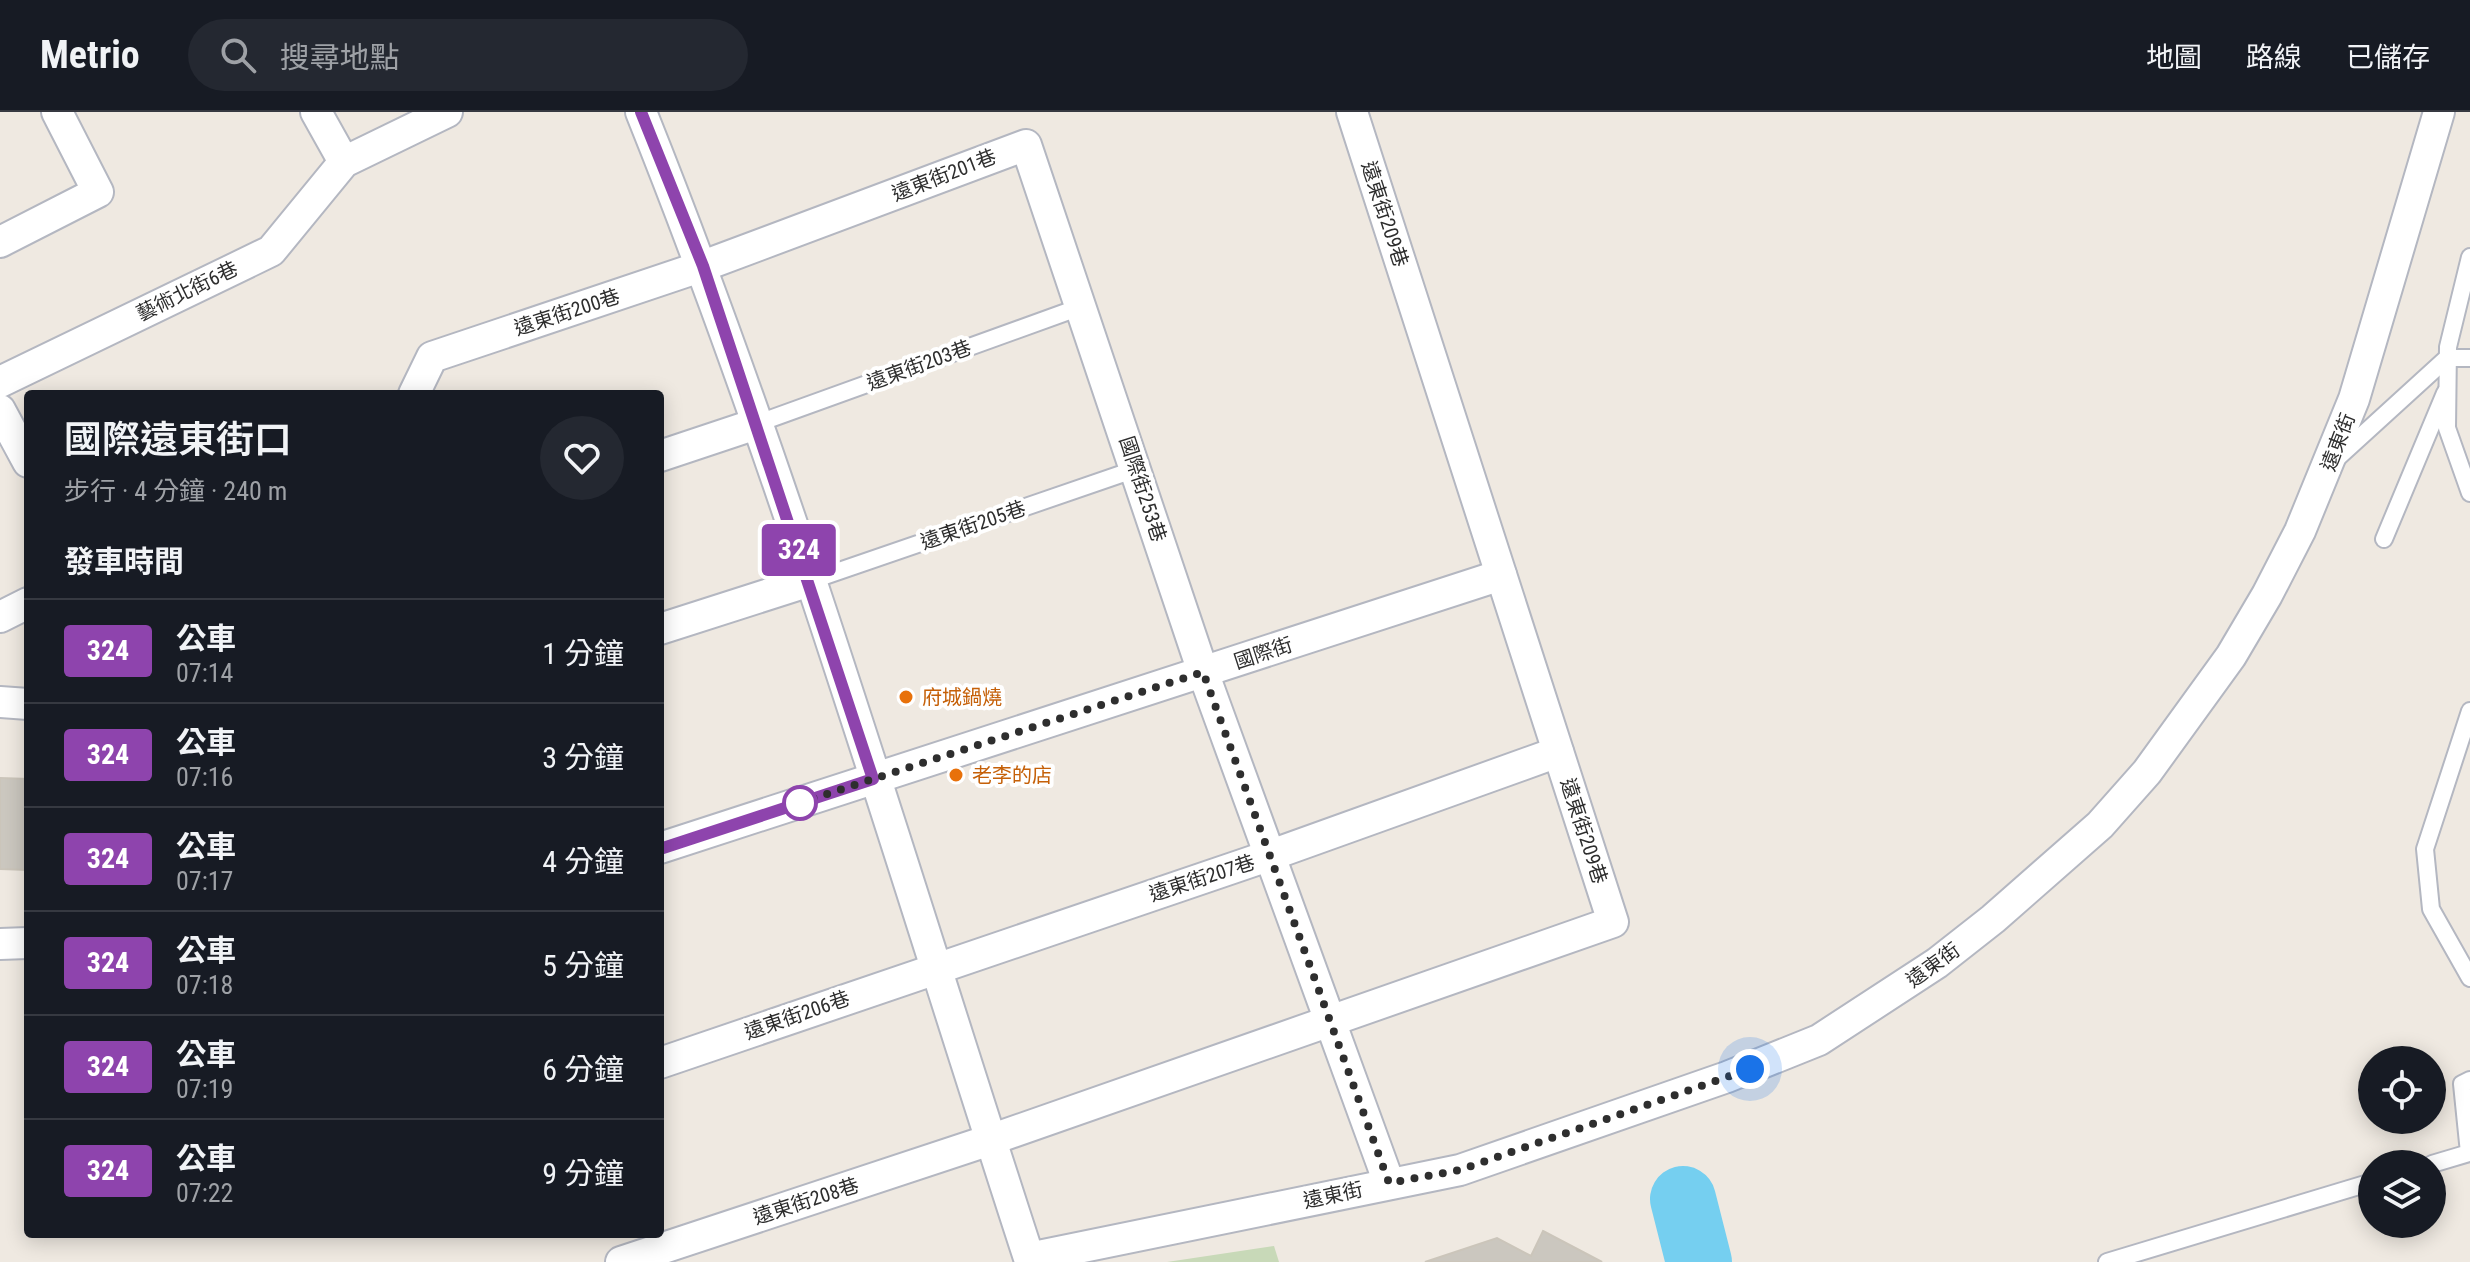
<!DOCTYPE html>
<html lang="zh-TW">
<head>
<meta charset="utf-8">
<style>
  body { margin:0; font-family:"Roboto Condensed","Noto Sans TC",sans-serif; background:#242831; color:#f1f3f6; height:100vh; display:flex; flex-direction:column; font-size:30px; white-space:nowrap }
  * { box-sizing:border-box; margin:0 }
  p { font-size:26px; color:#9ea1a6 }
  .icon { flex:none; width:44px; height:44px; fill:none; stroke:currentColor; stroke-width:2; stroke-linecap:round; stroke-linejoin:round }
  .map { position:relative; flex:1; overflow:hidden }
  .panel { position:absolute; left:24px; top:278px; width:640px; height:848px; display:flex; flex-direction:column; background:#171b24; border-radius:8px; box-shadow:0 4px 20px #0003 }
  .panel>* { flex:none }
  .badge { padding:0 16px; border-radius:6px; font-size:28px; line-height:52px }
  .buttons { position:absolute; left:2358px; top:934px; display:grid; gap:16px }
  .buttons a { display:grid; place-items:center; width:88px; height:88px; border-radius:50%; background:#171b24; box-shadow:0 4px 20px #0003; font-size:40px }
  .you { position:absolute; width:40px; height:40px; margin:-20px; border:6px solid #fff; border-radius:50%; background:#1a73e8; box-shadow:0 0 0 12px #1a73e833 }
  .map>.badge { position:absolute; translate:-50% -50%; box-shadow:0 0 0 4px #fff }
  h2 { padding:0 40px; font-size:30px; line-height:72px }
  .round { display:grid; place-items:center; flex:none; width:84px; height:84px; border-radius:42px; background:#242831 }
  .summary { display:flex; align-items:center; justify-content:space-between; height:136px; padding:0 40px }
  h1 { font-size:38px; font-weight:600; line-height:60px }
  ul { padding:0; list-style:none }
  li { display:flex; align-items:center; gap:24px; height:104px; padding:0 40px; border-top:2px solid #363941 }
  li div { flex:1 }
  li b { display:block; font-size:30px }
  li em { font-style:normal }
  li .badge { min-width:88px; font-weight:700; text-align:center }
  header { display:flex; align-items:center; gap:48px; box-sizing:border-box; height:112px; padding:0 40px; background:#171b24; border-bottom:2px solid #363941 }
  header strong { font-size:38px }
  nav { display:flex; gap:44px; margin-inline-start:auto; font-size:28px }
  .search { width:560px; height:72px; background:#242831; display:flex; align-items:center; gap:20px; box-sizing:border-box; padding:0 28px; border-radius:44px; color:#9ea1a6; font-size:30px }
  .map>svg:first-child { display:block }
  .cemetery { fill:#c8d9b8 }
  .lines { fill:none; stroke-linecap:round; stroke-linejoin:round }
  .river { stroke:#75cff0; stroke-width:66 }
  .building { fill:#cbc7bf; stroke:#cbc5ba; stroke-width:2 }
  .service-casing { stroke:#b4b7c1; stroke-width:20 }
  .minor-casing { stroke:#b4b7c1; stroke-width:34 }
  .service { stroke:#fff; stroke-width:16 }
  .minor { stroke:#fff; stroke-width:30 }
  .line-casing { stroke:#fff; stroke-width:18 }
  .line { stroke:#8e44ad; stroke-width:12 }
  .walk { stroke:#2e2e2e; stroke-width:8; stroke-dasharray:0 14.4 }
  .food-dot { fill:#e8710a; stroke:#fff; stroke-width:3 }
  .stop-dot { fill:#fff; stroke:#8e44ad; stroke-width:4 }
  .labels { text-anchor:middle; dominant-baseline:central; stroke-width:8; stroke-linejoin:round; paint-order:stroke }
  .street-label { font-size:20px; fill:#2e2e2e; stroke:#fff }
  .food-label { font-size:20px; fill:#c56008; stroke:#fff; text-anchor:start }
</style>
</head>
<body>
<header>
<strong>Metrio</strong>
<div class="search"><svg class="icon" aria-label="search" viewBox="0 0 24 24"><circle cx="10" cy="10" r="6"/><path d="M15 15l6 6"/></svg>搜尋地點</div>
<nav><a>地圖</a><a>路線</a><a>已儲存</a></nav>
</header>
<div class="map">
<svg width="2470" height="1150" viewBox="0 0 2470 1150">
  <rect width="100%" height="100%" fill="#efe9e1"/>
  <polygon class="cemetery" points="1274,1134 1279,1150 1167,1150"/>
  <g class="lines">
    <polyline class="river" points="1683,1087 1699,1150"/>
  </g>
  <g class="building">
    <polygon points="0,666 28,667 28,758 0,757"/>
    <polygon points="1543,1119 1602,1150 1425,1150 1497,1126 1531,1144"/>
  </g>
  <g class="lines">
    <g class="service-casing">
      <g id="service">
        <polyline points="2470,145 2448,235 2447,316 2470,381"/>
        <polyline points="756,312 1083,194"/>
        <polyline points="2335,348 2447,246 2470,246"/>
        <polyline points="2384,427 2445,281"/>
        <polyline points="810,469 1136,357"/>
        <polyline points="2470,599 2425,737 2431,797 2470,866"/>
        <polyline points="2432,1052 2469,1041 2462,972 2470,968"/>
        <polyline points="2107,1150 2372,1070"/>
      </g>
    </g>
    <g class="minor-casing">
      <g id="minor">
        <polyline points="316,0 344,50"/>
        <path d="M641 0C791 374 904 763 1029 1146L1460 1058 1727 965 1819 928 1937 851 1993 807 2100 713 2147 660 2231 544 2267 483 2300 419 2354 287 2439 0"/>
        <polyline points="0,130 98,80 57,0"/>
        <polyline points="0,270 271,139 344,50 447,0"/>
        <polyline points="414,282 432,245 703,154 1026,33 1203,560 1389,1071"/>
        <polyline points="0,298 28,350"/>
        <polyline points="660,344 756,312"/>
        <polyline points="0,505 28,491"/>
        <polyline points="660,517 810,469"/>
        <polyline points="0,590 28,592"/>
        <polyline points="660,736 1501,463"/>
        <polyline points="0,832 28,831"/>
        <polyline points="660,951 1271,743 1558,640"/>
        <polyline points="621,1150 990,1028 1613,810 1352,0"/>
      </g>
    </g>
    <use href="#service" class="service"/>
    <use href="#minor" class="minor"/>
  </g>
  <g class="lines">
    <g class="line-casing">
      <polyline id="line" points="641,0 703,154 873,667 660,737"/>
    </g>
    <use href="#line" class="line"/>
    <polyline class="walk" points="800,691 793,693 1203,560 1389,1071 1460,1058 1750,957"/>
  </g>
  <g class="food-dot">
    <circle cx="906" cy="585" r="8"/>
    <circle cx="956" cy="663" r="8"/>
  </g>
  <circle class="stop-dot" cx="800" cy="691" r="16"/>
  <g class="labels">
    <g class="street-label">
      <text transform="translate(944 63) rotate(-21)">遠東街201巷</text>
      <text transform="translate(1385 102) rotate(72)">遠東街209巷</text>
      <text transform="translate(187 179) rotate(-26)">藝術北街6巷</text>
      <text transform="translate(567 200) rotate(-18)">遠東街200巷</text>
      <text transform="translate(919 253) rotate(-20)">遠東街203巷</text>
      <text transform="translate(2338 330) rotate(-69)">遠東街</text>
      <text transform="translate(1143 377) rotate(72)">國際街253巷</text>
      <text transform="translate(973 413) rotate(-19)">遠東街205巷</text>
      <text transform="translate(1263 541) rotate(-18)">國際街</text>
      <text transform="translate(1584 719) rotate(72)">遠東街209巷</text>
      <text transform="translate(1202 766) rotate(-18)">遠東街207巷</text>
      <text transform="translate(1933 853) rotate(-36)">遠東街</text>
      <text transform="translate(797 903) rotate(-19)">遠東街206巷</text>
      <text transform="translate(1333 1083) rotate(-12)">遠東街</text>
      <text transform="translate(806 1089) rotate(-18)">遠東街208巷</text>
    </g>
    <g class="food-label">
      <text x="922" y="585">府城鍋燒</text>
      <text x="972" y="663">老李的店</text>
    </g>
  </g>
</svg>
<div class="buttons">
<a><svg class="icon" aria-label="locate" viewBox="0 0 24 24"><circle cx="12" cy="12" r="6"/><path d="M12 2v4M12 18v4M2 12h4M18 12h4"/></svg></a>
<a><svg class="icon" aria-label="layers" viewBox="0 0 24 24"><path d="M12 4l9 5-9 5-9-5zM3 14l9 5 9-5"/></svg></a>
</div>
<div class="you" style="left:1750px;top:957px"></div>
<b class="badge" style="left:799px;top:438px;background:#8e44ad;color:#fff">324</b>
<section class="panel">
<div class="summary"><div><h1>國際遠東街口</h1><p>步行 · 4 分鐘 · 240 m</p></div><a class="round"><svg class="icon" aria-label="heart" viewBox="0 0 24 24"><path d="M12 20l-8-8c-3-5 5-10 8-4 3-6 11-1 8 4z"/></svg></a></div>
<h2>發車時間</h2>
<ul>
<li><span class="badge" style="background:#8e44ad;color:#fff">324</span><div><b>公車</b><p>07:14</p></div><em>1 分鐘</em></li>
<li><span class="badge" style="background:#8e44ad;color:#fff">324</span><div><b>公車</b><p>07:16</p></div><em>3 分鐘</em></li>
<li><span class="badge" style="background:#8e44ad;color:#fff">324</span><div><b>公車</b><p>07:17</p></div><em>4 分鐘</em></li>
<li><span class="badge" style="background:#8e44ad;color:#fff">324</span><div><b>公車</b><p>07:18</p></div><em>5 分鐘</em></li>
<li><span class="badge" style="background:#8e44ad;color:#fff">324</span><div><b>公車</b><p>07:19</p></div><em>6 分鐘</em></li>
<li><span class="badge" style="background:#8e44ad;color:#fff">324</span><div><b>公車</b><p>07:22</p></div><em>9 分鐘</em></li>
</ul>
</section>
</div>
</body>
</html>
